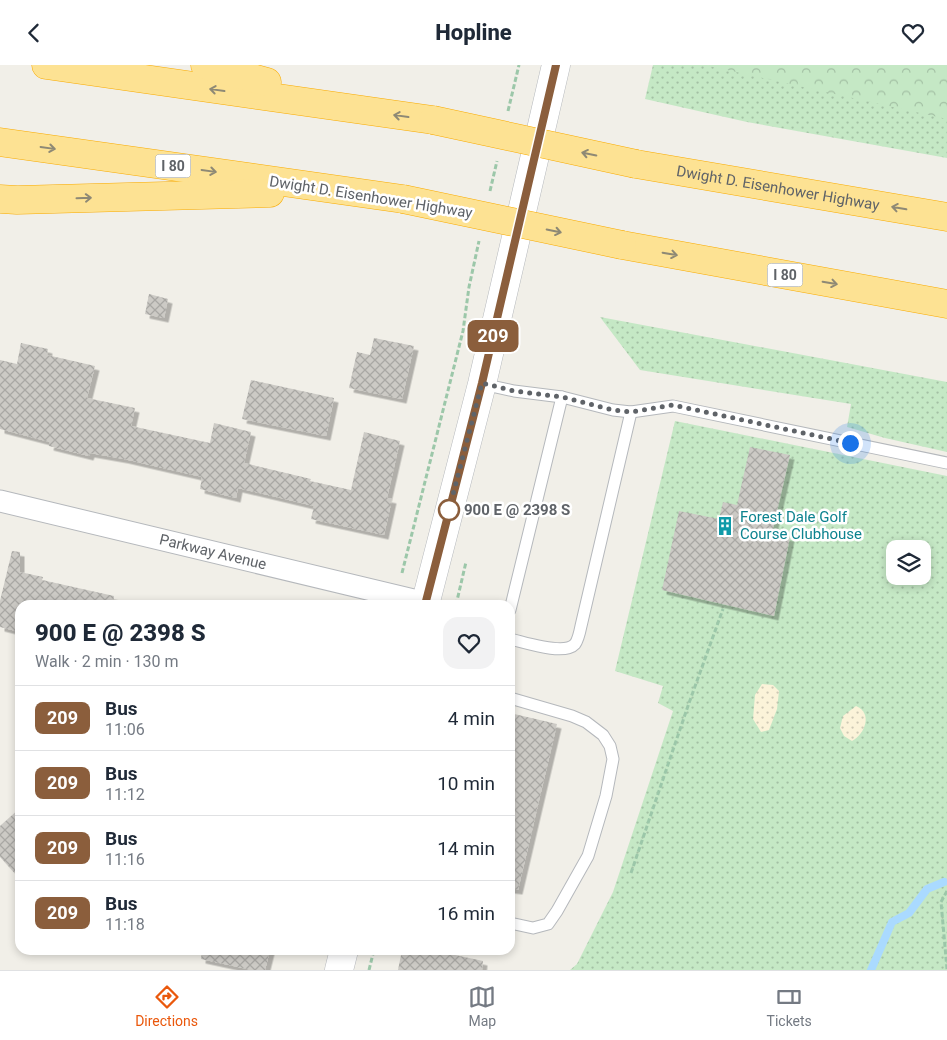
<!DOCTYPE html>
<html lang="en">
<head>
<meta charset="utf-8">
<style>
  body { margin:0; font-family:Roboto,sans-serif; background:#f2f2f3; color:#1f2937; height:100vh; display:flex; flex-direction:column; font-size:19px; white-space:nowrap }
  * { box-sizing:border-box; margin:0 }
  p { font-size:16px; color:#747a83 }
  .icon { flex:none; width:28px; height:28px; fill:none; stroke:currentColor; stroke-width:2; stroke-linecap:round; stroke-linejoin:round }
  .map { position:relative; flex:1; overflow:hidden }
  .sheet { position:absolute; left:15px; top:535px; width:500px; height:355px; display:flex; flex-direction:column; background:#fff; border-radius:15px; box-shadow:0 2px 8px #0003 }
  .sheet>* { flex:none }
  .badge { padding:0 10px; border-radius:8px; font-size:18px; line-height:32px }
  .buttons { position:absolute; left:886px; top:475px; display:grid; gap:10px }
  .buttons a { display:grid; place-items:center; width:45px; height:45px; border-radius:10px; background:#fff; box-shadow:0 2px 8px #0003; font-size:25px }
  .you { position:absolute; width:25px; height:25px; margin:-12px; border:4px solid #fff; border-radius:50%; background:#1a73e8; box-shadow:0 0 0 8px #1a73e833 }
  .map>.badge { position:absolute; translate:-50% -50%; box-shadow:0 0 0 2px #fff }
  .round { display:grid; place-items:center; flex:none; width:52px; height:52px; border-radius:15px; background:#f2f2f3 }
  .headline { display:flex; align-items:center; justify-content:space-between; height:85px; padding:0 20px }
  h1 { font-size:24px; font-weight:800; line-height:38px }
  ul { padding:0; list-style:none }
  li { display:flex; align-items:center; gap:15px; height:65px; padding:0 20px; border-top:1px solid #e0e1e3 }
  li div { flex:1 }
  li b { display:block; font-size:19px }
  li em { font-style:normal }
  li .badge { min-width:55px; font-weight:700; text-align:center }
  header { display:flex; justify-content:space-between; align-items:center; height:65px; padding:0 20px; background:#fff; font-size:22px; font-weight:800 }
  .menu { display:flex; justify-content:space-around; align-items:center; height:70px; border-top:1px solid #e0e1e3; background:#fff; font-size:14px; color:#747a83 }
  .menu a { display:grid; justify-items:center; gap:2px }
  .menu .current { color:#ea580c }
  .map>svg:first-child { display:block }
  .grass { fill:url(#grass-dots); fill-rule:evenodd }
  .sand { fill:url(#sand-dots) }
  .park { fill:url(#park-crowns) }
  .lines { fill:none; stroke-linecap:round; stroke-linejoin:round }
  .stream { stroke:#aadaff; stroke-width:8 }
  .building { fill:url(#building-cross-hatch); filter:url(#shadow) }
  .service-casing { stroke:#b5b8bc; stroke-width:13 }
  .minor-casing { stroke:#b5b8bc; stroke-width:23 }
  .tertiary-casing { stroke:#b5b8bc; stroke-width:29 }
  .motorway-casing { stroke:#f9ab00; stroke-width:29 }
  .path { stroke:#9cc7a9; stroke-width:3; stroke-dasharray:5 2.5; stroke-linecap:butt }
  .service { stroke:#fff; stroke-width:11 }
  .minor { stroke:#fff; stroke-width:21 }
  .tertiary { stroke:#fff; stroke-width:28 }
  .motorway { stroke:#fde293; stroke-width:28 }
  .motorway-bridge-casing { stroke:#f9ab00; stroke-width:29; stroke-linecap:butt }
  .motorway-bridge { stroke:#fde293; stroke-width:28 }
  .oneway { stroke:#8e8975 }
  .line-casing { stroke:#fff; stroke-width:11 }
  .line { stroke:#8b5e3c; stroke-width:8 }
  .walk { stroke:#5f6368; stroke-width:5; stroke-dasharray:0 9 }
  .stop-dot { fill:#fff; stroke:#8b5e3c; stroke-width:2.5 }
  .labels { text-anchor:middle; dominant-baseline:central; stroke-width:5; stroke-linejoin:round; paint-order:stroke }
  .shield { fill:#fff; stroke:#8f9295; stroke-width:1 }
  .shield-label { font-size:14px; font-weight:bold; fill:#5f6368 }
  .street-label { font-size:15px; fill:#5f6368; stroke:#fff }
  .stop-label { font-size:15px; font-weight:bold; fill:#5f6368; stroke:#fff; text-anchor:start }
  .culture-label { font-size:15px; fill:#0d838f; stroke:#fff; text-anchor:start }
</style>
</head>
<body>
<header><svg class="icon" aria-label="back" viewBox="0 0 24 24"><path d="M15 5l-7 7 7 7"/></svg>Hopline<svg class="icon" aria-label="heart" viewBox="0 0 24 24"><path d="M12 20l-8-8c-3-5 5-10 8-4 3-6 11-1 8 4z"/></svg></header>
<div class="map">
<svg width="947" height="905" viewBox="0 0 947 905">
  <defs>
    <pattern id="grass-dots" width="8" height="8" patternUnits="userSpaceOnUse" patternTransform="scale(1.25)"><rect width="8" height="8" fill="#c5e8c5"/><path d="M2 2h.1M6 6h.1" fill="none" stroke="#a3c0a4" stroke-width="1.8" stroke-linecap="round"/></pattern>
    <pattern id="sand-dots" width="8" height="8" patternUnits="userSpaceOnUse" patternTransform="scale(1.25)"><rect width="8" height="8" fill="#fbf3d9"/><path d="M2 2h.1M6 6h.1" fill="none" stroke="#cec8b4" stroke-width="1.8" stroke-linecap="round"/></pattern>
    <pattern id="park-crowns" width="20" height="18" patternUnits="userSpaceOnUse" patternTransform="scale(1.25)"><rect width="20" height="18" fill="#c5e8c5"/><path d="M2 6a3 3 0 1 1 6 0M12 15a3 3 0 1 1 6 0" fill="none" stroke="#a3c0a4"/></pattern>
    <pattern id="building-cross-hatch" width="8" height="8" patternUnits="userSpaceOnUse" patternTransform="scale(1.25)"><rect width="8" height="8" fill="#cccac5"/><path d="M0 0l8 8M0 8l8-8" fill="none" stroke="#a9a8a4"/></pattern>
    <filter id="shadow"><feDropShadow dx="4.5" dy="4.5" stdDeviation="0" flood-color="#0004"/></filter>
  </defs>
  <rect width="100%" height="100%" fill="#f1efe8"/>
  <g class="grass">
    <polygon points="653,0 707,0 947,51 947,93 747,57 645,34"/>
    <polygon points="600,252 947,317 947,387 885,373 847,362 851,339 640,305"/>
    <path d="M675 356 947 411V905H570L577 899 613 827 673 646 658 638 663 621 615 606ZM895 484H922V511H895Z"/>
  </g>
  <g class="sand">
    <polygon points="762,619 773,620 779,626 777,644 769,665 761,667 753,654 755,630"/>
    <path d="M856 641C873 648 865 669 852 676L844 671 840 663 843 651Z"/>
  </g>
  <polygon class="park" points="705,0 947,0 947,54"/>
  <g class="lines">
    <polyline class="stream" points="871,905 892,857 909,848 927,824 944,817"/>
  </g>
  <g class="building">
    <polygon points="149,229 168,234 164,253 145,249"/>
    <polygon points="374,273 414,281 402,334 349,323 357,287 370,290"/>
    <polygon points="21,278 48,284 47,290 95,301 87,333 135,343 131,361 210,378 214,358 251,367 244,398 311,414 310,416 351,425 364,367 400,376 387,433 392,434 384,470 311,454 314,441 238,423 236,433 200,424 202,412 124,394 90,388 89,391 49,381 50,377 0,364 0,295 17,299"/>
    <polygon points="251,315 334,333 326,371 242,354"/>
    <polygon points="750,382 790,390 772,468 790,472 774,551 662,525 679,446 719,454 723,437 737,440"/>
    <polygon points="12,486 20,487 20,507 43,512 42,515 114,531 113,540 20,540 20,567 0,562 0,536"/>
    <polygon points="510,648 557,659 518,825 510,824"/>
    <polygon points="20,743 20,814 0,792 0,761"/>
    <polygon points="202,885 270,885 265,905 252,905 201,894"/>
    <polygon points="402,885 432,885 483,896 482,905 398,905"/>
  </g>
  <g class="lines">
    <g class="service-casing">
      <g id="service">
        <polyline points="482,319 514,326 562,332 613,345 631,347 673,341 947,398"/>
        <polyline points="510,545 562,332"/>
        <path d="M510 574C524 577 564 591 575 579 578 575 580 566 581 561L631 347"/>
        <polyline points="510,633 572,651 586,657 603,670 610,681 613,694 606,731 588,791 557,846 548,859 533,863 510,858"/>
      </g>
    </g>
    <g class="minor-casing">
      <g id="minor">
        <path id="s1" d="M0 436 426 538"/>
      </g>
    </g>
    <g class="tertiary-casing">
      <g id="tertiary">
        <polyline points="425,540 482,319 556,0"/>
        <polyline points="339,905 344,885"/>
      </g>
    </g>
    <g class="motorway-casing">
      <g id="motorway">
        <polyline points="46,0 433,55"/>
        <polyline points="205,0 267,17"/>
        <polyline points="0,77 403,134"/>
        <path id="s2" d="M636 99 947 152"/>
        <polyline points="0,134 17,135 270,128"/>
        <polyline points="622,180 947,239"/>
      </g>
    </g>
    <g class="path">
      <polyline points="508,46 519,0"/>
      <polyline points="490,126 497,96"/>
      <polyline points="402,508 463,266 469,222 479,176"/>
      <polyline points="456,540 466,497"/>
      <polyline points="631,808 689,638 723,544"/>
      <polyline points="947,826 941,837 947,904"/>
      <polyline points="369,905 374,885"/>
    </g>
    <use href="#service" class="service"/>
    <use href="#minor" class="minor"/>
    <use href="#tertiary" class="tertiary"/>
    <use href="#motorway" class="motorway"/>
    <g class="motorway-bridge-casing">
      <g id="motorway-bridge">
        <polyline points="433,55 636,99"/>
        <polyline points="403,134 622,180"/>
      </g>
    </g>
    <use href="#motorway-bridge" class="motorway-bridge"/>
  </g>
  <defs><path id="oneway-shaft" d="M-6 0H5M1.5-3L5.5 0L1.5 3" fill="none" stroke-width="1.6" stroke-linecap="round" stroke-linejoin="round" transform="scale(1.25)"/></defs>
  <g class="oneway">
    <use href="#oneway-shaft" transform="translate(217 25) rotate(-172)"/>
    <use href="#oneway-shaft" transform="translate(401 51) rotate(-172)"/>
    <use href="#oneway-shaft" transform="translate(48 83) rotate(8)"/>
    <use href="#oneway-shaft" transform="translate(589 89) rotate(-168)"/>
    <use href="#oneway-shaft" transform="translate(209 106) rotate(8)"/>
    <use href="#oneway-shaft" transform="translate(84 133) rotate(-2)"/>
    <use href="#oneway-shaft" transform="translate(899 143) rotate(-170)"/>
    <use href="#oneway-shaft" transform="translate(554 166) rotate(12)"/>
    <use href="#oneway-shaft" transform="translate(670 189) rotate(10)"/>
    <use href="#oneway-shaft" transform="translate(830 218) rotate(10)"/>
  </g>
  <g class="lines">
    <g class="line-casing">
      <polyline id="line" points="425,540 482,318 556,0"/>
    </g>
    <use href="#line" class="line"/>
    <polyline class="walk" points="449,445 482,318 514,326 562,332 613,345 631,347 673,340 850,378"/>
  </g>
  <defs>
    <g id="building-bare" transform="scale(1.5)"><path d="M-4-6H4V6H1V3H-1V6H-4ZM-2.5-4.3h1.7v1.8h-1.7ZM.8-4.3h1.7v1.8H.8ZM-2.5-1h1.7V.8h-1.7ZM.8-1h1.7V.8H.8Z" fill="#0f9aa8" stroke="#fff" stroke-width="2.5" paint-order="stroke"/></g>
  </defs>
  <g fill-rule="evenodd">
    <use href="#building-bare" x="725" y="461"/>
  </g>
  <circle class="stop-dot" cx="449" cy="445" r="10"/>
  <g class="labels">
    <g class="shield">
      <rect x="155.5" y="89.5" width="35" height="23" rx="4"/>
      <rect x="767.5" y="198.5" width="35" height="23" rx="4"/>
    </g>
    <g class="shield-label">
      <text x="173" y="101">I 80</text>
      <text x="785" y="210">I 80</text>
    </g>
    <g class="street-label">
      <text stroke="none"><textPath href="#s2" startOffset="144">Dwight D. Eisenhower Highway</textPath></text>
      <text transform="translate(371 132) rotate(9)">Dwight D. Eisenhower Highway</text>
      <text stroke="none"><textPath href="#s1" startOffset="219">Parkway Avenue</textPath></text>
    </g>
    <g class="stop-label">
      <text x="464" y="445">900 E @ 2398 S</text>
    </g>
    <g class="culture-label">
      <text x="740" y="452">Forest Dale Golf<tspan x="740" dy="17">Course Clubhouse</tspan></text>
    </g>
  </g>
</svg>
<div class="buttons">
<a><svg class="icon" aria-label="layers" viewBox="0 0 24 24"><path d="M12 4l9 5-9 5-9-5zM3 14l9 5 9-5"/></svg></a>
</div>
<div class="you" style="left:850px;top:378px"></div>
<b class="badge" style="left:493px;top:271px;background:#8b5e3c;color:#fff">209</b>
<section class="sheet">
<div class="headline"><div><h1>900 E @ 2398 S</h1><p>Walk · 2 min · 130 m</p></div><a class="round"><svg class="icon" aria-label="heart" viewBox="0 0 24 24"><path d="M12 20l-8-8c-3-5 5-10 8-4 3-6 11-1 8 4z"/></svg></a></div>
<ul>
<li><span class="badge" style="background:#8b5e3c;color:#fff">209</span><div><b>Bus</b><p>11:06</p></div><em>4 min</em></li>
<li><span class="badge" style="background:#8b5e3c;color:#fff">209</span><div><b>Bus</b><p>11:12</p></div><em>10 min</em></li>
<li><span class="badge" style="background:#8b5e3c;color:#fff">209</span><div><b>Bus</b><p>11:16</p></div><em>14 min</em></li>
<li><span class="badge" style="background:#8b5e3c;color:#fff">209</span><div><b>Bus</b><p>11:18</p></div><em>16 min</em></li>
</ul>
</section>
</div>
<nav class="menu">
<a class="current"><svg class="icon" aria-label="directions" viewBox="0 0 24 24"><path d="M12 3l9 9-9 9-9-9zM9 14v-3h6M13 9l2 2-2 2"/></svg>Directions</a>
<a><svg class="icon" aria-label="map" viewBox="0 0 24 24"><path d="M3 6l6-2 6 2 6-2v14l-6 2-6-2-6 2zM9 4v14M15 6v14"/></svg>Map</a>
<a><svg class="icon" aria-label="tickets" viewBox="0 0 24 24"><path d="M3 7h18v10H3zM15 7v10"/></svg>Tickets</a>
</nav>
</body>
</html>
